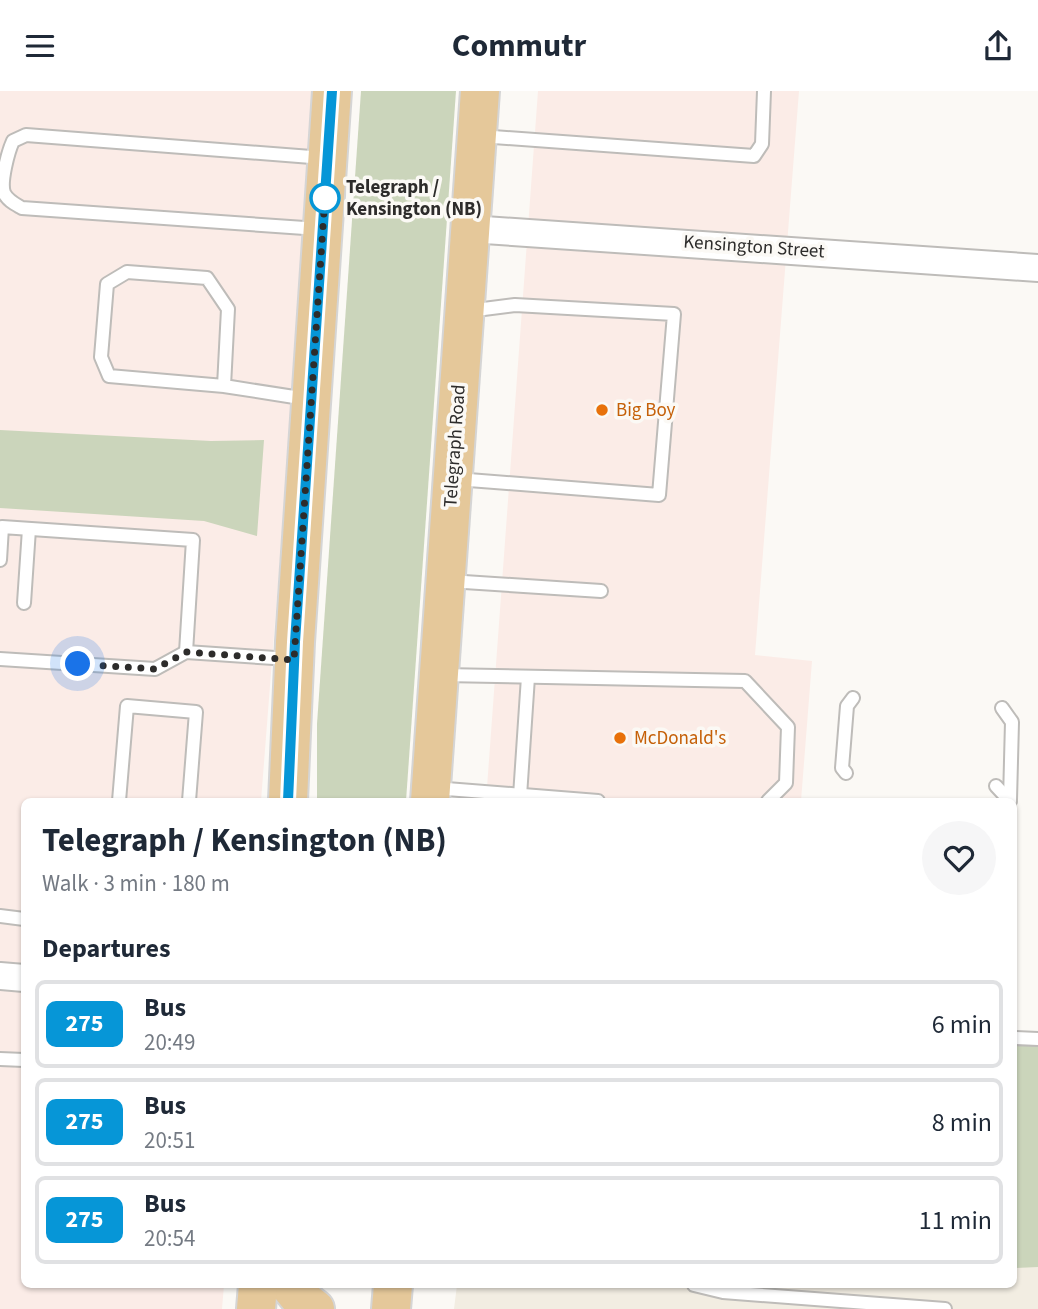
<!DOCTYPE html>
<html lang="en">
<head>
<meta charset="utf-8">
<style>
  body { margin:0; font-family:"Source Sans 3",sans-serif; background:#f6f6f7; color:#1f2937; height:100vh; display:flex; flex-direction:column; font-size:26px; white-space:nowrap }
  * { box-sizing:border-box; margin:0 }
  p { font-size:23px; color:#747a83 }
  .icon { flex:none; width:38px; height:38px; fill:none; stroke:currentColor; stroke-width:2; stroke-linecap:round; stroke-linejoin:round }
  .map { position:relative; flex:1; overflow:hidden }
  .drawer { position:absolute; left:21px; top:707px; width:996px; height:490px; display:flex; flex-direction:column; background:#fff; border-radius:10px; box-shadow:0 2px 5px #0004 }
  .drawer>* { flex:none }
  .badge { padding:0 14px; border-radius:10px; font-size:24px; line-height:46px }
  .you { position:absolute; width:35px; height:35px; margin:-18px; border:5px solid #fff; border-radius:50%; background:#1a73e8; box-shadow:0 0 0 10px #1a73e833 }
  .map>.badge { position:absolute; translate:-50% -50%; box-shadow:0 0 0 4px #fff }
  h2 { padding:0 21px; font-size:26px; line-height:63px }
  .round { display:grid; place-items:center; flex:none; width:74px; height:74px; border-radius:37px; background:#f6f6f7 }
  .summary { display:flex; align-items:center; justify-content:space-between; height:119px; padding:0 21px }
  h1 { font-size:33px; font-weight:700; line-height:52px }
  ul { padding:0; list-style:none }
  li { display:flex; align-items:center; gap:21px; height:88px; margin:0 14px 10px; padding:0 7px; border:4px solid #e0e1e3; border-radius:10px }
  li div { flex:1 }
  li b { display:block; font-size:26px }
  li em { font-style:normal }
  li .badge { min-width:77px; font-weight:700; text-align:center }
  header { display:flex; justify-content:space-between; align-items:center; height:91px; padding:0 21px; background:#fff; font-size:32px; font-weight:700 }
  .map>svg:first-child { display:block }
  .commercial { fill:#fbece7 }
  .built { fill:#f2ede2 }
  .green { fill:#cbd5bb }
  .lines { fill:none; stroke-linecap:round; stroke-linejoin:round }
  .service-casing { stroke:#bebcb9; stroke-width:16 }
  .minor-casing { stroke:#bebcb9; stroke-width:30 }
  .primary-casing { stroke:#d5d5d5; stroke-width:42 }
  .service { stroke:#fff; stroke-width:12 }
  .minor { stroke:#fff; stroke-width:26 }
  .primary { stroke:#e5c89a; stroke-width:38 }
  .line-casing { stroke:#fff; stroke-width:16 }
  .line { stroke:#0696d7; stroke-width:10 }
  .walk { stroke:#2d2c2b; stroke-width:7; stroke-dasharray:0 12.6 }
  .stop-dot { fill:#fff; stroke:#0696d7; stroke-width:3.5 }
  .food-dot { fill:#e8710a; stroke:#fbf9f5; stroke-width:2.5 }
  .labels { text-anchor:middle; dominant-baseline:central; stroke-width:7; stroke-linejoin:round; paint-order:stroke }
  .stop-label { font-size:19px; font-weight:bold; fill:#2d2c2b; stroke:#fbf9f5; text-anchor:start }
  .street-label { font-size:19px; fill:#2d2c2b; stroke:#fbf9f5 }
  .food-label { font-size:19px; fill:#c56008; stroke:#fbf9f5; text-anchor:start }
</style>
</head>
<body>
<header><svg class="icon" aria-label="menu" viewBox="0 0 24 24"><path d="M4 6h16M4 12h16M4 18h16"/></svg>Commutr<svg class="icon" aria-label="share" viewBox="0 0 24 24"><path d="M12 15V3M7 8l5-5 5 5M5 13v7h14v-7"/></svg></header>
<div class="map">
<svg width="1038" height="1218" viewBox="0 0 1038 1218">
  <rect width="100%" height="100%" fill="#fbf9f5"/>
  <g class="commercial">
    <polygon points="0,0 313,0 300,211 261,710 24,710 24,1194 224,1194 222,1218 0,1218"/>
    <polygon points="538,0 799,0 755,564 812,570 801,710 486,710"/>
  </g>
  <polygon class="built" points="1013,1047 1038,1049 1038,1218 454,1218 457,1194 1013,1194"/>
  <g class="green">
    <polygon points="361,0 456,0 406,710 317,710 317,633"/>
    <polygon points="0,339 211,350 264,349 257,445 204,430 0,417"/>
    <polygon points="1024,953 1038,953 1038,1176 1013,1177 1013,955"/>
  </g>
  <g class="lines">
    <g class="service-casing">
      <g id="service">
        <polyline points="480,45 754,65 762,53 764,0"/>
        <path d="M319 138 22 117C15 113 8 110 4 102 0 91 8 61 13 50L26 44 324 67"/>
        <polyline points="224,295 228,218 207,187 127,181 107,193 101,266 109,285 224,295 307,308"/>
        <polyline points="456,388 659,404 674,223 515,214 468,220"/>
        <polyline points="0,469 2,436 193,449 186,561"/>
        <polyline points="449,490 601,500"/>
        <polyline points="24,512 29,438"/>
        <polyline points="0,568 155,578 186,561 289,568"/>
        <polyline points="443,584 745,590 788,636 786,692 768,710"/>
        <polyline points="1002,617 1012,631 1010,709"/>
        <polyline points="846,682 842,677 847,615 853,607"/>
        <polyline points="996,695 1010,710"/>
        <polyline points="434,697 598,710"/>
        <polyline points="520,705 528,586"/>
        <polyline points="119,710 127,615 196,621 189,710"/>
        <polyline points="0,825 24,828"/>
        <polyline points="1013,947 1038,948"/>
        <polyline points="0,968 24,969"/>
        <polyline points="694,1194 723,1201 945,1218"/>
      </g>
    </g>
    <g class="minor-casing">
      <g id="minor">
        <polyline points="470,138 1038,177"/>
        <polyline points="0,885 24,887"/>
      </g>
    </g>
    <g class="primary-casing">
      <g id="primary">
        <polyline points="288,710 295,551 332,0"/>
        <polyline points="430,710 480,0"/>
        <polyline points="289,1194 298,1205 315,1218"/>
        <polyline points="256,1218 258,1194"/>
        <polyline points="391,1218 393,1194"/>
      </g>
    </g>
    <use href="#service" class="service"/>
    <use href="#minor" class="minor"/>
    <use href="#primary" class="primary"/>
  </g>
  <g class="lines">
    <g class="line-casing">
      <polyline id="line" points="288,710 295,551 332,0"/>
    </g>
    <use href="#line" class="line"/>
    <polyline class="walk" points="78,573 155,578 186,561 294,569 325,105 325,107"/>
  </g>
  <circle class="stop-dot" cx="325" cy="107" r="14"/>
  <g class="food-dot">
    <circle cx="602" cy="319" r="7"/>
    <circle cx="620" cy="647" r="7"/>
  </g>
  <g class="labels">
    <g class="stop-label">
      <text x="346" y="96">Telegraph /<tspan x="346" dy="22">Kensington (NB)</tspan></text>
    </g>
    <g class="street-label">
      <text transform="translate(754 156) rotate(4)">Kensington Street</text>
      <text transform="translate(455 355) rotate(-86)">Telegraph Road</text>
    </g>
    <g class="food-label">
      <text x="616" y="319">Big Boy</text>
      <text x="634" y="647">McDonald's</text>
    </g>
  </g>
</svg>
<div class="you" style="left:78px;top:573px"></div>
<section class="drawer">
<div class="summary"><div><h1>Telegraph / Kensington (NB)</h1><p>Walk · 3 min · 180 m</p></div><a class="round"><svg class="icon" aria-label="heart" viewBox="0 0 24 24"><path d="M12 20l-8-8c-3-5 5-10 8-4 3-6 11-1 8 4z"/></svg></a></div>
<h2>Departures</h2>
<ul>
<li><span class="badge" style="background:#0696d7;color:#fff">275</span><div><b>Bus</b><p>20:49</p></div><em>6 min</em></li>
<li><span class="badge" style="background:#0696d7;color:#fff">275</span><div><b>Bus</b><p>20:51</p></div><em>8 min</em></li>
<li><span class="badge" style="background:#0696d7;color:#fff">275</span><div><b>Bus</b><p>20:54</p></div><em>11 min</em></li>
</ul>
</section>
</div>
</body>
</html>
